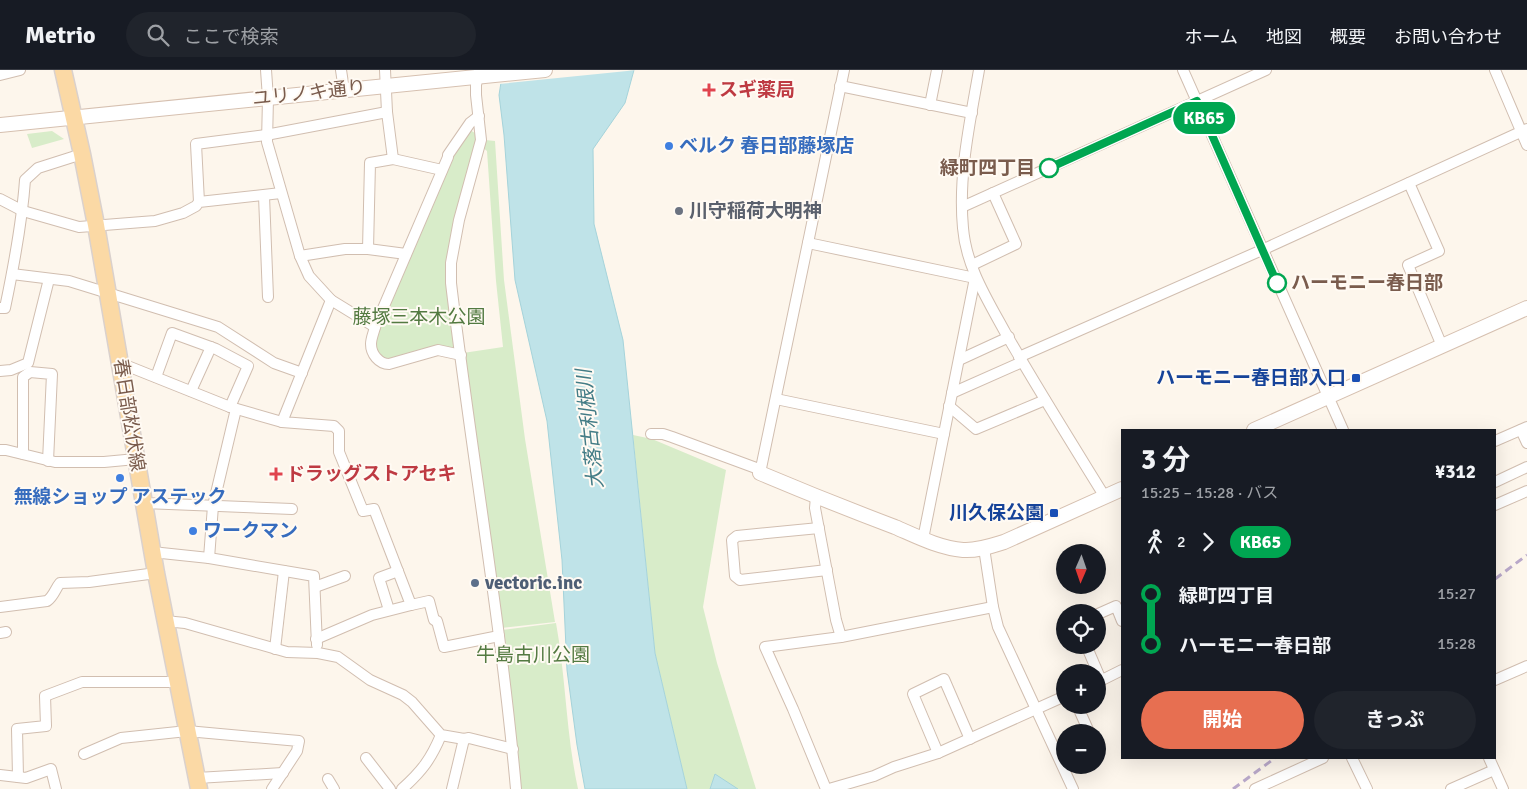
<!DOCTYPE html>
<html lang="ja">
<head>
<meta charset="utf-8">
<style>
  body { margin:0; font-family:Signika,"Noto Sans JP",sans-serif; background:#20242c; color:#f1f3f6; height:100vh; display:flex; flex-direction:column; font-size:19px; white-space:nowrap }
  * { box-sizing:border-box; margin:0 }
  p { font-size:16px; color:#9ea1a6 }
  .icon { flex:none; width:28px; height:28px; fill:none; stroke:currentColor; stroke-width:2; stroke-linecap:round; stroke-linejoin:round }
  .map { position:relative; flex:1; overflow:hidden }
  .sheet { position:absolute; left:1121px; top:359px; width:375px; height:330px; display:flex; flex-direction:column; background:#171b24; border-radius:0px; box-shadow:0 5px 20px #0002 }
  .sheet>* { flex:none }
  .badge { padding:0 10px; border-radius:16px; font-size:18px; line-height:32px }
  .needle { width:32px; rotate:182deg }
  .buttons { position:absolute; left:1056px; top:474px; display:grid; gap:10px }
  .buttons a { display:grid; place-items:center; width:50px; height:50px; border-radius:50%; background:#171b24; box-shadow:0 5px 20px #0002; font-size:25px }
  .map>.badge { position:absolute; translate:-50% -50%; box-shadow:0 0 0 2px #fff }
  .legs { display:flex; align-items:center; gap:8px; height:55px; padding:0 20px; font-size:16px }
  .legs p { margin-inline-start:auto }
  .head { display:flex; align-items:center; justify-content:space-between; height:85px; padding:0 20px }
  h1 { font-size:28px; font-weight:700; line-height:38px }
  .button { display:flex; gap:10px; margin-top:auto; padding:10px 20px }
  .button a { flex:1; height:58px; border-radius:30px; background:#e76f51; color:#fff; font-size:20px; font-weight:700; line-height:58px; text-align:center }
  .button a+a { background:#20242c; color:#f1f3f6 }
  ul { padding:0 20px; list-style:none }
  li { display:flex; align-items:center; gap:18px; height:50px; font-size:19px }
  li i { display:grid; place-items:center; width:8px; height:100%; margin:0 6px; background:currentColor }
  li i::after { content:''; width:12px; height:12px; margin:-6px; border:4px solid; border-radius:50%; background:#171b24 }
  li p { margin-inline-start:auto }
  li:first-child i { background:linear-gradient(#0000 50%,currentColor 0) }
  li:last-child i { background:linear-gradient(currentColor 50%,#0000 0) }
  header { display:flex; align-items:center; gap:30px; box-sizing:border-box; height:70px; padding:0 25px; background:#171b24; border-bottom:1px solid #363941 }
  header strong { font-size:24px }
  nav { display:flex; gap:28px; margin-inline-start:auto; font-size:18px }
  .search { width:350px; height:45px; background:#20242c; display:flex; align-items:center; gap:12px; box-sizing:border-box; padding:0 18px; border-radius:28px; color:#9ea1a6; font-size:19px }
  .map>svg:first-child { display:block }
  .green { fill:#d8ecc9 }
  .water { fill:#bfe3e8; stroke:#a5d3da }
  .pier { fill:#fdf6ec }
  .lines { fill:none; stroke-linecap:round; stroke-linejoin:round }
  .street-casing { stroke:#d1beb0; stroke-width:12 }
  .secondary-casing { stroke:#d6c0b0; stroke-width:16 }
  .primary-casing { stroke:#dad1cd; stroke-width:19 }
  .street { stroke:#fff; stroke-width:10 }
  .secondary { stroke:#fff; stroke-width:14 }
  .primary { stroke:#fbd9a5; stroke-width:16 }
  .rail { stroke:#b9a8c9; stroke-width:3; stroke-dasharray:8 5; stroke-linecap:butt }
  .line-1-casing { stroke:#fff; stroke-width:11 }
  .line-1 { stroke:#00a651; stroke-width:8 }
  .health-dot { fill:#e0444e; stroke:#fffaf3; stroke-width:2 }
  .shop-dot { fill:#3f7fe0; stroke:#fffaf3; stroke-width:2 }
  .stop-1-dot { fill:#fff; stroke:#00a651; stroke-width:2.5 }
  .worship-dot { fill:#6b7280; stroke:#fffaf3; stroke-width:2 }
  .transit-dot { fill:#1a4fb4; stroke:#fffaf3; stroke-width:2 }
  .service-dot { fill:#5c6f8a; stroke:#fffaf3; stroke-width:2 }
  .labels { text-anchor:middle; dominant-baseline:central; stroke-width:4; stroke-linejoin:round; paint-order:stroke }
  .health-label { font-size:19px; font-weight:bold; fill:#be3a42; stroke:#fffaf3; text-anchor:start }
  .street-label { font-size:19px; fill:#7a5c4d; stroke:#fffaf3 }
  .shop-label { font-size:19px; font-weight:bold; fill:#366cbe; stroke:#fffaf3; text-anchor:start }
  .stop-label { font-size:19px; font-weight:bold; fill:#7a5c4d; stroke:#fffaf3; text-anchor:end }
  .worship-label { font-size:19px; font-weight:bold; fill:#5b616d; stroke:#fffaf3; text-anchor:start }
  .park-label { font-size:19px; fill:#537a41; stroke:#fffaf3 }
  .transit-label { font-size:19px; font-weight:bold; fill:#164399; stroke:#fffaf3; text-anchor:end }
  .service-label { font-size:19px; font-weight:bold; fill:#4e5e75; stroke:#fffaf3; text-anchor:start }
  .water-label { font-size:20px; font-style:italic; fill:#437c86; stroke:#fffaf3 }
</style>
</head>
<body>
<header>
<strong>Metrio</strong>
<div class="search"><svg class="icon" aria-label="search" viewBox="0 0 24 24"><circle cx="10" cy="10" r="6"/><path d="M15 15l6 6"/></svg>ここで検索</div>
<nav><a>ホーム</a><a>地図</a><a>概要</a><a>お問い合わせ</a></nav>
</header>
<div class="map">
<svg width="1527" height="719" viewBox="0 0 1527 719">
  <rect width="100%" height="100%" fill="#fdf6ec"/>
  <g class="green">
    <polygon points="468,59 475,63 475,69 495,71 504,210 525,369 555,552 501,558 463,283 503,277 496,211 487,81 482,77 454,158 457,281 383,291 375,279 378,258 456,77"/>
    <polygon points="52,61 64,69 32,78 27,64"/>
    <polygon points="633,365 652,369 726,400 703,537 717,593 756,719 687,719 655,583"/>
    <path d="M556 553C566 608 566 664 578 719H520L502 560Z"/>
  </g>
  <g class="water">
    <polygon points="503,0 634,0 625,33 593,79 594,154 623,270 655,583 687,719 585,719 577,675 567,600 562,490 547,351 515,210 504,65 499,25"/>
    <polygon points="715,704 738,719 710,719"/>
  </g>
  <polygon class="pier" points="501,0 637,0 499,14"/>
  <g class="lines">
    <g class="street-casing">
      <g id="street">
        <polyline points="266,0 268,28 267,72 300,186 309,206 331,230 375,257"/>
        <polyline points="341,0 344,20"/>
        <polyline points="385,0 387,42 393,89"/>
        <path d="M979 0C970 52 958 105 963 158 966 196 987 229 1005 262 1037 318 1071 372 1105 427"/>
        <polyline points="1183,0 1343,360"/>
        <polyline points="1495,0 1527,75"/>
        <path d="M479 1 476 15V25L481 70 459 150 451 193V213C471 382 501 550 516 719"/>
        <polyline points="0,5 20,0"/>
        <polyline points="840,16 972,43"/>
        <polyline points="930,35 937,0"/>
        <polyline points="1409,113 1439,181 1408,195 1442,276"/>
        <polyline points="264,126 268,227"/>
        <polyline points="0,129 23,141 79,157 155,151 183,143 196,136 199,132 281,123"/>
        <polyline points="199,132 196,74 266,65 387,42"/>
        <polyline points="962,137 1266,0"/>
        <polyline points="808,173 975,208 923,469"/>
        <polyline points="368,179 370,93 393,89 442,100"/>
        <polyline points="300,186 345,179 368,179 406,184"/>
        <polyline points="972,195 1016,174 993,123"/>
        <polyline points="12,204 69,211 218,257 274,293 302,303"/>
        <path d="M0 238H5C14 195 22 153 25 110L38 98 82 84"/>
        <path d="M461 285 438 280 389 294C379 294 371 284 371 274 371 268 374 262 375 257L448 87V85L470 53 479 46"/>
        <polyline points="1019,287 1262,180 1527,59"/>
        <polyline points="959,290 1009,267"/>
        <polyline points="120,293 230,337 282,352"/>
        <polyline points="0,301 11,300 28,293 49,209"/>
        <polyline points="156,307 172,263 216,279 248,296 230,337"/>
        <polyline points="191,321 211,277"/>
        <polyline points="952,323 1022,292"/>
        <polyline points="776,329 944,364"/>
        <polyline points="949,336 976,359 1045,330"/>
        <polyline points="1521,360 1527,373"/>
        <polyline points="651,364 663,364 672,367 756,398 760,403"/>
        <polyline points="1495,371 1527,357"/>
        <polyline points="0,380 6,380 55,392 104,392 136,389"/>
        <polyline points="23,384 23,307 30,302 52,304 48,391"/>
        <polyline points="760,403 844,0"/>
        <polyline points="1495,412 1527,397"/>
        <polyline points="816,427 815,438 836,550 841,567"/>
        <polyline points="144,433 292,439"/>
        <polyline points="1495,435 1527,421"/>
        <polyline points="819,458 737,466 732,470 735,506 740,510 827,500"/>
        <polyline points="984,478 993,537 998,557 1073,719"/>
        <polyline points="152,482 209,488 314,506 317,575"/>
        <polyline points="209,488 213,436 236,339"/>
        <polyline points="315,517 345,506"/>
        <polyline points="411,535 429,531 434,550 437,551 444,577 499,566"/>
        <path d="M0 537 47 531C54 526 55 519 60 513L89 512 156 503"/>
        <polyline points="389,540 379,508 398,501"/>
        <polyline points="1098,544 1116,536 1122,551"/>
        <polyline points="165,551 185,553 287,582 318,583 338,587 370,610 403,625 412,632 441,665 464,669 469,668 513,679"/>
        <polyline points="0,563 6,562"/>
        <polyline points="316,569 372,545 411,535 374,439 363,441 339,382 339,361 334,356 282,352 331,230"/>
        <polyline points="1086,575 1101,610"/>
        <polyline points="275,579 284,501"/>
        <polyline points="1495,610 1527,596"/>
        <polyline points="1098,612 1122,600"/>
        <polyline points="1077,635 1089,662"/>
        <polyline points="938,683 913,624 944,609 970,669"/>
        <polyline points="84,684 121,668 187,661 299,671 297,681 272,719"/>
        <polyline points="366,688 390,719"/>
        <polyline points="1352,688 1367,719"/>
        <polyline points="1489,688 1503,719"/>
        <polyline points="0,705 26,708 51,699 56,719"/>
        <polyline points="18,707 17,659 46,656 45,626 82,612 177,612"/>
        <polyline points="197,708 283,703"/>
        <polyline points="328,709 334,719"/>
        <path d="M402 719C422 701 431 689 441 665"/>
        <polyline points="452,719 464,669"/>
        <polyline points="826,719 793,639 765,577 841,567 993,537"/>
        <polyline points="829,719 874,706 894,697 938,683 1065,626"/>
        <polyline points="1255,719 1323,688"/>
        <polyline points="1451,719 1494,700"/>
      </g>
    </g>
    <g class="secondary-casing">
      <g id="secondary">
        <polyline points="0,55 545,0"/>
        <polyline points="1254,360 1527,238"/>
        <path d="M760 403C805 422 850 440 895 457 916 466 939 478 963 480 977 481 991 476 1004 472L1122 419"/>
      </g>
    </g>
    <g class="primary-casing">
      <polyline id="primary" points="63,0 82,84 96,155 156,503 199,719"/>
    </g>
    <use href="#street" class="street"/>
    <use href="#secondary" class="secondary"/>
    <use href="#primary" class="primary"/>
    <g class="rail">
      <polyline points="1495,509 1527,485"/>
      <polyline points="1233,719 1275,688"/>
    </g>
  </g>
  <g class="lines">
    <g class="line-1-casing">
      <polyline id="line-1" points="1049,98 1197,31 1277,213"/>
    </g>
    <use href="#line-1" class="line-1"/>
  </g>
  <g class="health-dot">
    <path d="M706.5 12.5h5v5h5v5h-5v5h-5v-5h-5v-5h5z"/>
    <path d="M273.5 396.5h5v5h5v5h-5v5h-5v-5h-5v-5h5z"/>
  </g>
  <g class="shop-dot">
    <circle cx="669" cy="76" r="5"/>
    <circle cx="120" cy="408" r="5"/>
    <circle cx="193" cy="461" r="5"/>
  </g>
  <g class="stop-1-dot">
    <circle cx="1049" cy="98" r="9"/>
    <circle cx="1277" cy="213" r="9"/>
  </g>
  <circle class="worship-dot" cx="679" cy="141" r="5"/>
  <g class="transit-dot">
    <rect x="1351" y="303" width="10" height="10" rx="2.5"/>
    <rect x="1049" y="438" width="10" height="10" rx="2.5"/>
  </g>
  <circle class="service-dot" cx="475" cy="513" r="5"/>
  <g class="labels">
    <g class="health-label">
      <text x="719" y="20">スギ薬局</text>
      <text x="286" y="404">ドラッグストアセキ</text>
    </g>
    <g class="street-label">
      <text transform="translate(309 23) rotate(-6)">ユリノキ通り</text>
      <text transform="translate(129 345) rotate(81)">春日部松伏線</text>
    </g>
    <g class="shop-label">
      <text x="679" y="76">ベルク 春日部藤塚店</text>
      <text x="120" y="427" text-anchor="middle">無線ショップ アステック</text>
      <text x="203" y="461">ワークマン</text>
    </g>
    <g class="stop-label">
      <text x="1035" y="98">緑町四丁目</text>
      <text x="1291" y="213" text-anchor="start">ハーモニー春日部</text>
    </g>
    <g class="worship-label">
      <text x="689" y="141">川守稲荷大明神</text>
    </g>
    <g class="park-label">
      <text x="419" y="247">藤塚三本木公園</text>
      <text x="533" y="585">牛島古川公園</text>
    </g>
    <g class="transit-label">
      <text x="1346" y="308">ハーモニー春日部入口</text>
      <text x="1044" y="443">川久保公園</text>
    </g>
    <g class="service-label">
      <text x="485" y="513">vectoric.inc</text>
    </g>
    <g class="water-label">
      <text transform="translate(590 359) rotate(-96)">大落古利根川</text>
    </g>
  </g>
</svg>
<div class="buttons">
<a><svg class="needle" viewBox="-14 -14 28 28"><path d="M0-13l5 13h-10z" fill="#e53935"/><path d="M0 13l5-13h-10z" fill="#9ea1a6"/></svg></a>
<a><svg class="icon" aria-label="locate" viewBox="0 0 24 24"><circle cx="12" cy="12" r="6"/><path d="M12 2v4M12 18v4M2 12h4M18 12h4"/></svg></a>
<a>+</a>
<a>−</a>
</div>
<b class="badge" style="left:1204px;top:48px;background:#00a651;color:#fff">KB65</b>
<section class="sheet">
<div class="head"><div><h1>3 分</h1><p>15:25 – 15:28 · バス</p></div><b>¥312</b></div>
<div class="legs"><svg class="icon" aria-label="walk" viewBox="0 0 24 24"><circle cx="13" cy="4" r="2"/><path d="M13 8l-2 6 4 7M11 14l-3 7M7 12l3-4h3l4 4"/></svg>2<svg class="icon" aria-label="forward" viewBox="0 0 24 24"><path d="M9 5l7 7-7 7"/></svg><b class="badge" style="background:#00a651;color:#fff">KB65</b></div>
<ul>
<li><i style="color:#00a651"></i><b>緑町四丁目</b><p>15:27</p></li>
<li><i style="color:#00a651"></i><b>ハーモニー春日部</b><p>15:28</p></li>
</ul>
<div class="button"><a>開始</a><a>きっぷ</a></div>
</section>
</div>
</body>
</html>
